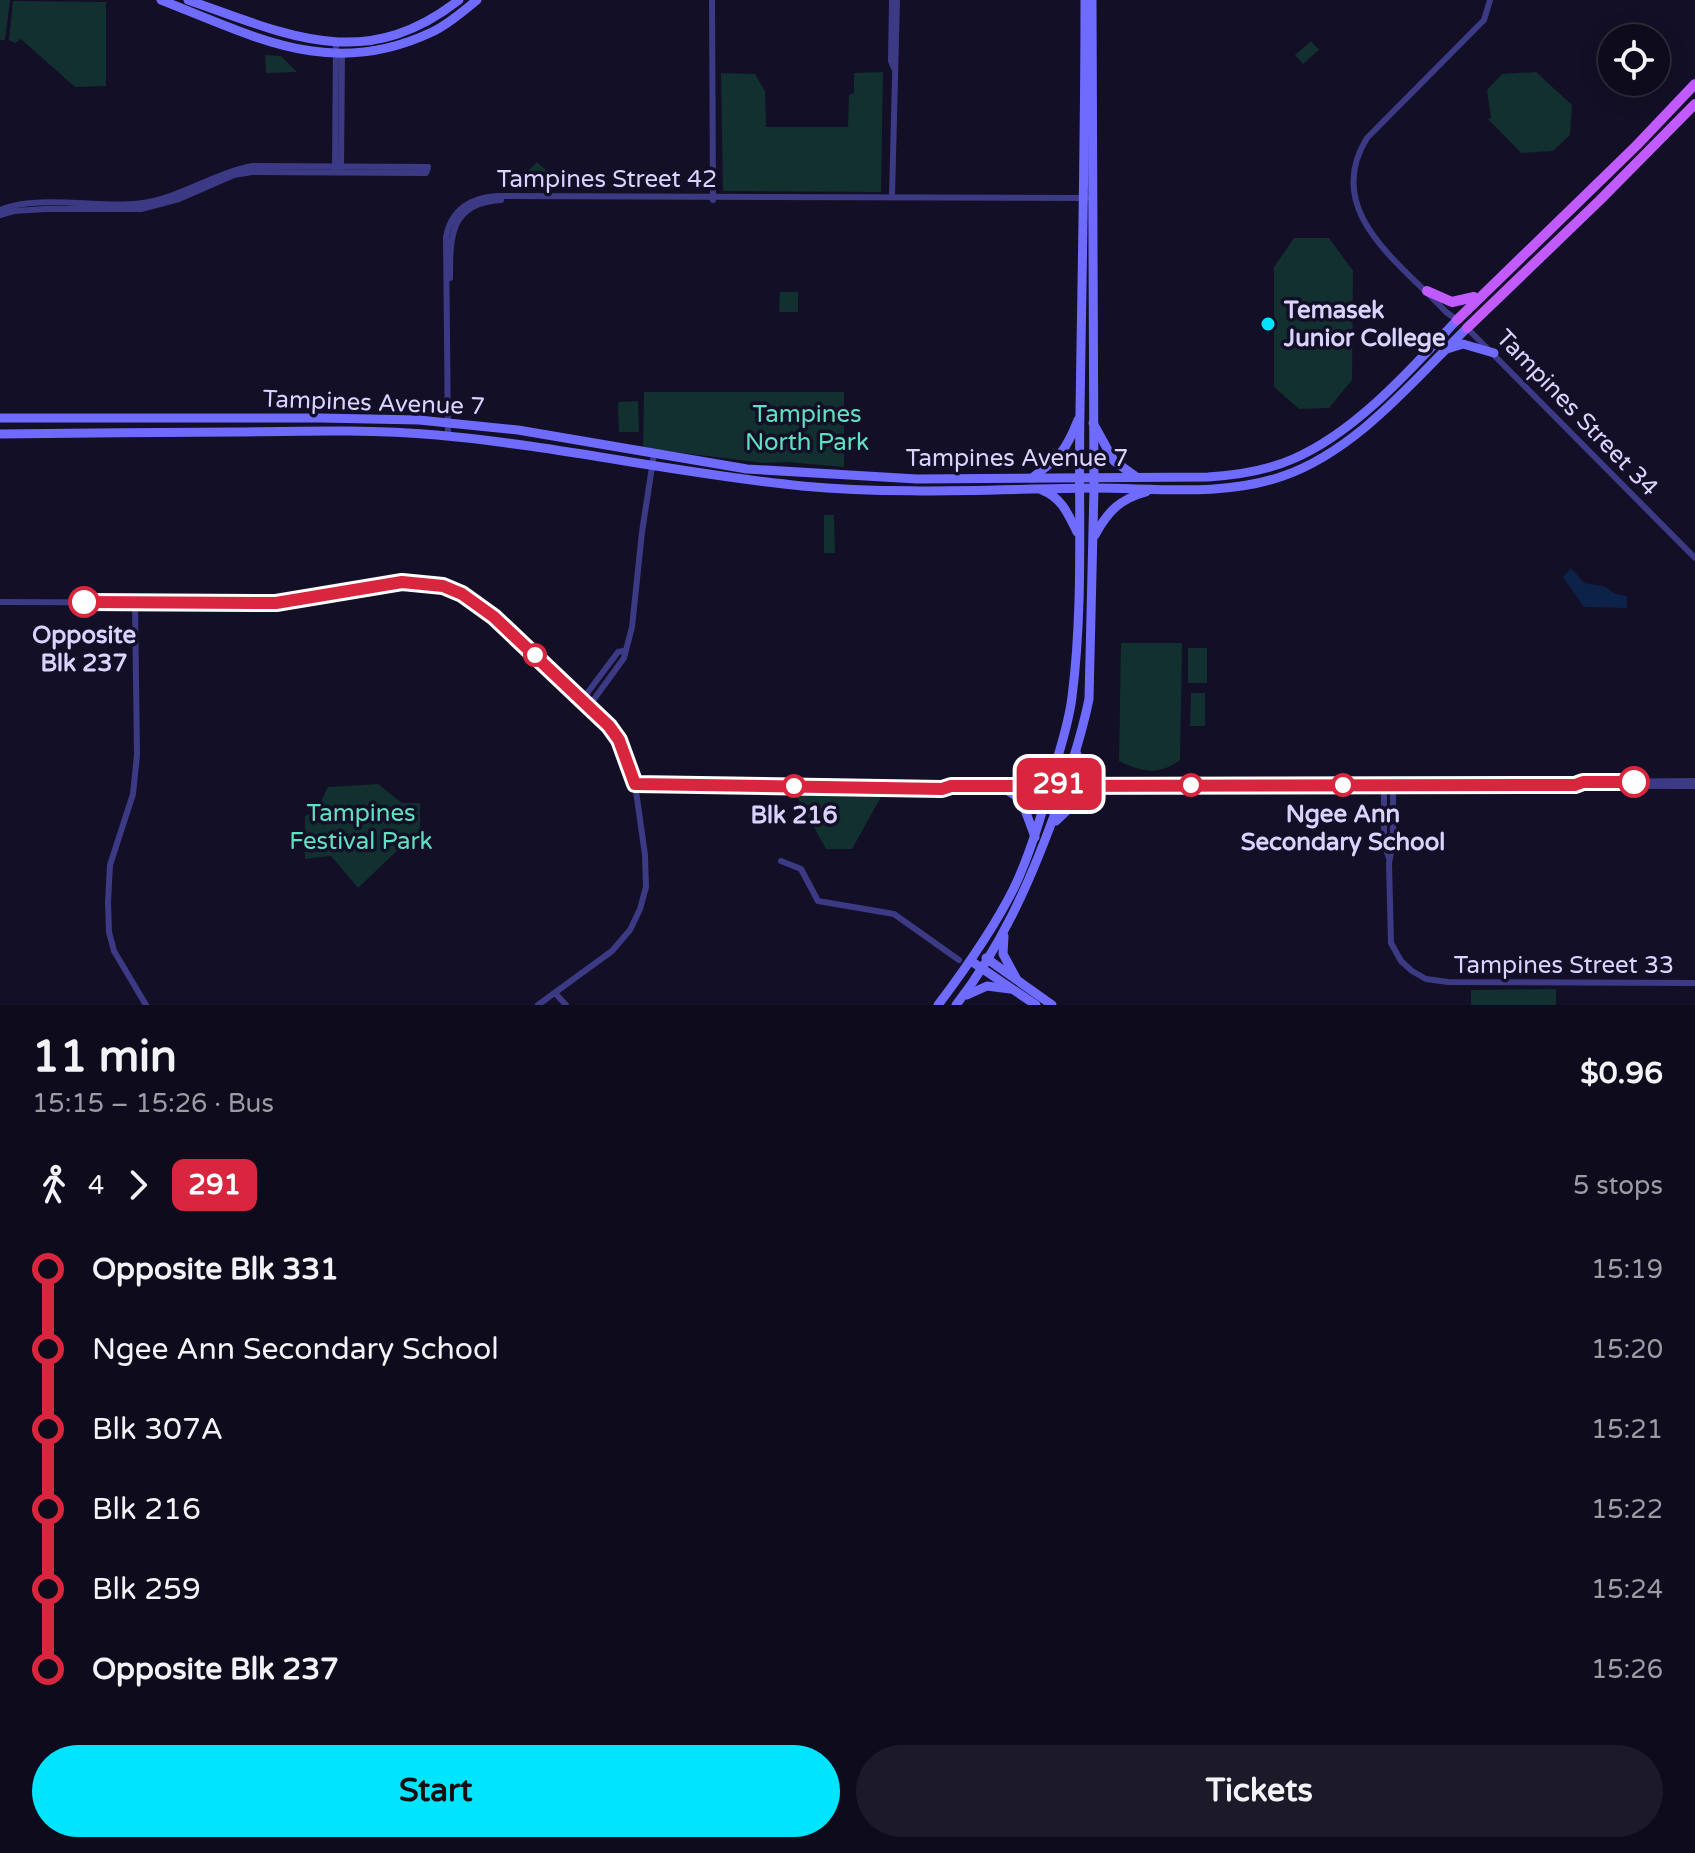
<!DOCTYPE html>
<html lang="en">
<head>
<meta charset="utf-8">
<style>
  body { margin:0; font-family:"Varela Round",sans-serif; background:#1c1929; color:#f1f3f6; height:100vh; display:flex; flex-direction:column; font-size:30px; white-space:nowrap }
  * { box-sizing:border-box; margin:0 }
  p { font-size:26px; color:#9b9ba3 }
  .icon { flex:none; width:44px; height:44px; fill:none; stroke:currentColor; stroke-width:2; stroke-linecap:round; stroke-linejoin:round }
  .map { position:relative; height:1005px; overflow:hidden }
  .side { display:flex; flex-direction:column; background:#0e0b1c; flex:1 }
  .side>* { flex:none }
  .badge { padding:0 16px; border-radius:12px; font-size:28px; line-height:52px }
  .tools { position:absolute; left:1598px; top:24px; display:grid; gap:16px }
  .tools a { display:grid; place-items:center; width:72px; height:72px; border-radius:50%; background:#0e0b1c; box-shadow:0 4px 20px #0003,0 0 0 2px #2e2b3b; font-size:40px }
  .map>.badge { position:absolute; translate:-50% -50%; box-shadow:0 0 0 4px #fff }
  .legs { display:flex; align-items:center; gap:12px; height:88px; padding:0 32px; font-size:26px }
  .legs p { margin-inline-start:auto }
  .head { display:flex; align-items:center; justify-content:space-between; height:136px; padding:0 32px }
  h1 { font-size:44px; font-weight:700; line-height:60px }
  .action { display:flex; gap:16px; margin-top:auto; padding:16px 32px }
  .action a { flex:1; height:92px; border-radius:48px; background:#00e5ff; color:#111; font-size:32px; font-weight:700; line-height:92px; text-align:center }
  .action a+a { background:#1c1929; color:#f1f3f6 }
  ul { padding:0 32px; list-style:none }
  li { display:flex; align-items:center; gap:28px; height:80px; font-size:30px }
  li i { display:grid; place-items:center; width:12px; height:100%; margin:0 10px; background:currentColor }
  li i::after { content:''; width:20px; height:20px; margin:-10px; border:6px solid; border-radius:50%; background:#0e0b1c }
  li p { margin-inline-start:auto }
  li:first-child i { background:linear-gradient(#0000 50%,currentColor 0) }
  li:last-child i { background:linear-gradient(currentColor 50%,#0000 0) }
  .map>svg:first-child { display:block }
  .green { fill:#12302f }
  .water { fill:#0c2248 }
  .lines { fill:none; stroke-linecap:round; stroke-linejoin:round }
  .street { stroke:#3d3a85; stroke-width:6 }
  .secondary { stroke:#6f6bff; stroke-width:9 }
  .primary { stroke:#c25bff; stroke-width:10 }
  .line-1-casing { stroke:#fff; stroke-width:18 }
  .line-1 { stroke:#d7263d; stroke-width:12 }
  .poi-dot { fill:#00e5ff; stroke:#130f26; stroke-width:3 }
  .stop-1-dot { fill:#fff; stroke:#d7263d; stroke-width:4 }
  .labels { text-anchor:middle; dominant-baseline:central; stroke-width:7; stroke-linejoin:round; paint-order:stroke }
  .street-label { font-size:24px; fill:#d9d4ff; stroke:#130f26 }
  .poi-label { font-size:24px; font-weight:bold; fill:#d9d4ff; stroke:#130f26; text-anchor:start }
  .park-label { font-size:24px; fill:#5fe0c0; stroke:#130f26 }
  .stop-label { font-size:24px; font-weight:bold; fill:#d9d4ff; stroke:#130f26 }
</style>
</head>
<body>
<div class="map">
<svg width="1695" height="1005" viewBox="0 0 1695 1005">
  <rect width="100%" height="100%" fill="#130f26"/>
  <g class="green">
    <polygon points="0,0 10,0 5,40 0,40"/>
    <polygon points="13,1 106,2 106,86 75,87 21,39 15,43 9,40"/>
    <polygon points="1311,41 1319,50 1303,64 1295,55"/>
    <polygon points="265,55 281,56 297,72 266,73"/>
    <polygon points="883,72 881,192 723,191 721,73 755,74 765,91 766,127 848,127 849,95 854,93 854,73"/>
    <polygon points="1536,72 1572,105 1570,135 1553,151 1521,153 1488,119 1491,118 1487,90 1502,74"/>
    <polygon points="537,162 550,174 536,185 526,173"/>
    <polygon points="1294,238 1329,238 1353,271 1352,380 1329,408 1299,409 1274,387 1274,267"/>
    <polygon points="780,292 798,292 798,312 779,312"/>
    <polygon points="644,392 844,392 844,467 787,462 765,463 643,448"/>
    <polygon points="638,401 639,432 619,432 618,402"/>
    <polygon points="824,515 834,515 835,553 824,553"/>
    <path d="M1121 643H1182L1180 760C1158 776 1142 772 1119 761Z"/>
    <rect x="1188" y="648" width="19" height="35"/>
    <polygon points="1191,693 1205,693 1205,726 1190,726"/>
    <polygon points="378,784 402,803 420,803 420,835 404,844 358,888 331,856 305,859 305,816 317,809 328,787"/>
    <polygon points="796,795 882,795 852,849 826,849"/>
    <polygon points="1556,989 1556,1005 1471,1005 1471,990"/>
  </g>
  <polygon class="water" points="1571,568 1584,583 1605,587 1616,594 1627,596 1627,608 1584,607 1563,577"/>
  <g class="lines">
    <g class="street">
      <polyline points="712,0 713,200"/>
      <polyline points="892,0 891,61 894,68"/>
      <polyline points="341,169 342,52"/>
      <polyline points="335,171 336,42"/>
      <polyline points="892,196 897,0"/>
      <path d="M0 210C34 195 97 207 135 204 177 201 212 173 253 166L428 167"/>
      <polyline points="0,215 14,211 46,209 141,209 179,199 234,175 252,172 426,173 428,167"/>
      <path d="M450 278C450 236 450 203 501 200"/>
      <path d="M1457 320 1446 312C1402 264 1321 212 1367 138L1484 20 1490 0"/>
      <polyline points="1466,327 1695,558"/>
      <path d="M448 437 446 237C451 210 471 197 498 196L1086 198"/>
      <polyline points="0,602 276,603 385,584 422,582 453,590 483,608 582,700 619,740 635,784 645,855 646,887 640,909 630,930 612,951 538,1005"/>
      <polyline points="135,603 137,755 133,794 110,865 108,902 109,932 114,951 146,1005"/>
      <polyline points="582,700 618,652 623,651"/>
      <polyline points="589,706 624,658 632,627 642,532 654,454"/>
      <polyline points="635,784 832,789 1002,786"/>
      <polyline points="1014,785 1695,786"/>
      <polyline points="1384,785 1384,843 1389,858"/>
      <polyline points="1393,785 1393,842 1389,863 1391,943 1401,961 1412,971 1426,979 1448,982 1695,983"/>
      <polyline points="1575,785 1583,782 1695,781"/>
      <polyline points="828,787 832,784 941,783 951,786"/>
      <polyline points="781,861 801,869 818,901 894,914 959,960"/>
      <polyline points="555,993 566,1005"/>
    </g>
    <g class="secondary">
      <path d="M161 0C256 37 331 80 432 32 449 24 463 11 477 0"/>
      <path d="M188 0C288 35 364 74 459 0"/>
      <polyline points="1447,349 1463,344 1494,353"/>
      <path d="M0 418H321L419 420 518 430 747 469 917 479 1208 477C1237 475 1266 471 1293 459 1356 432 1411 369 1457 320"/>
      <polyline points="1093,423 1114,461 1135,476"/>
      <path d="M0 434C79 433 159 432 238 432 304 431 371 429 437 435 559 446 680 474 802 486 899 495 996 489 1093 488 1156 488 1223 497 1283 476 1356 451 1414 380 1467 328"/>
      <path d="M1032 478C1059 457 1065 453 1078 420"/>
      <path d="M1042 490C1062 498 1068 514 1077 532"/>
      <path d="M1095 535C1108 511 1120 499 1146 492"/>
      <path d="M1076 752C1082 769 1087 777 1103 785"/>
      <polyline points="1000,786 1021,799 1035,837"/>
      <polyline points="1003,786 1040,774 1055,759"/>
      <polyline points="1056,821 1078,800 1108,785"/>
      <polyline points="1004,936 1003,954 1016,978"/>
      <polyline points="986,958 1052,1005"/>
      <polyline points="971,961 1036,1005"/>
      <polyline points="967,995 987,986 1010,989"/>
      <path d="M938 1005C966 968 993 930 1014 888 1031 852 1042 813 1053 774 1060 748 1069 723 1072 697 1084 603 1078 507 1080 412 1082 275 1085 138 1085 0"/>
      <path d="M956 1005C1001 947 1029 884 1054 816 1068 777 1081 739 1089 699L1094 488 1092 0"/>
    </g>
    <g class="primary">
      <polyline points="1427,291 1452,302 1474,297"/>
      <polyline points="1457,320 1637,145 1695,84"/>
      <polyline points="1467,328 1600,200 1695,104"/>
    </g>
  </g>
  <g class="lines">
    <g class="line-1-casing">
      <polyline id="line-1" points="84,602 276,603 402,582 443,586 462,594 494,617 609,726 619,740 635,784 942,789 951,786 1575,785 1583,782 1634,782"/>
    </g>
    <use href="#line-1" class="line-1"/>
  </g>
  <circle class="poi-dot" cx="1268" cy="324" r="8"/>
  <g class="stop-1-dot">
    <circle cx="84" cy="602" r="14"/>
    <circle cx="535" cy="655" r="10"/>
    <circle cx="1634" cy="782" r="14"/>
    <circle cx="1191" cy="785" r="10"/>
    <circle cx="1343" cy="785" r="10"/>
    <circle cx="794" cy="786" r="10"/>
  </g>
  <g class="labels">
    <g class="street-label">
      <text x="607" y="179">Tampines Street 42</text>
      <text transform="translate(374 403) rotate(2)">Tampines Avenue 7</text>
      <text transform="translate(1577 413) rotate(46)">Tampines Street 34</text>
      <text x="1017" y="458">Tampines Avenue 7</text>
      <text x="1564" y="965">Tampines Street 33</text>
    </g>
    <g class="poi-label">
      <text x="1284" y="310">Temasek<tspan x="1284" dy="28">Junior College</tspan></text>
    </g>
    <g class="park-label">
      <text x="807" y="414">Tampines<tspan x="807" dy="28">North Park</tspan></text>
      <text x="361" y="813">Tampines<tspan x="361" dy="28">Festival Park</tspan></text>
    </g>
    <g class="stop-label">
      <text x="84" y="635">Opposite<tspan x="84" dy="28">Blk 237</tspan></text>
      <text x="1343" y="814">Ngee Ann<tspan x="1343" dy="28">Secondary School</tspan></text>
      <text x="794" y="815">Blk 216</text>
    </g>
  </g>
</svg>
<div class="tools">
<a><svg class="icon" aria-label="locate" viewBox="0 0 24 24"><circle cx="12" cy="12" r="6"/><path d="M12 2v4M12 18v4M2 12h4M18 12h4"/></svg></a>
</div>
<b class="badge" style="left:1059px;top:784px;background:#d7263d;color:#fff">291</b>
</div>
<section class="side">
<div class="head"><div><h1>11 min</h1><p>15:15 – 15:26 · Bus</p></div><b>$0.96</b></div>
<div class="legs"><svg class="icon" aria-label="walk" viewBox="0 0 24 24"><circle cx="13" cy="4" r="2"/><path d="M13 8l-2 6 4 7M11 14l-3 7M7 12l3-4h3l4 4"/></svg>4<svg class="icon" aria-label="forward" viewBox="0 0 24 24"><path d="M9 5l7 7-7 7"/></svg><b class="badge" style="background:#d7263d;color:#fff">291</b><p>5 stops</p></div>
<ul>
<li><i style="color:#d7263d"></i><b>Opposite Blk 331</b><p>15:19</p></li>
<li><i style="color:#d7263d"></i><span>Ngee Ann Secondary School</span><p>15:20</p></li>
<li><i style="color:#d7263d"></i><span>Blk 307A</span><p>15:21</p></li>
<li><i style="color:#d7263d"></i><span>Blk 216</span><p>15:22</p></li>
<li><i style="color:#d7263d"></i><span>Blk 259</span><p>15:24</p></li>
<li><i style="color:#d7263d"></i><b>Opposite Blk 237</b><p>15:26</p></li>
</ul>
<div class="action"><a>Start</a><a>Tickets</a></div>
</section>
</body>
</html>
